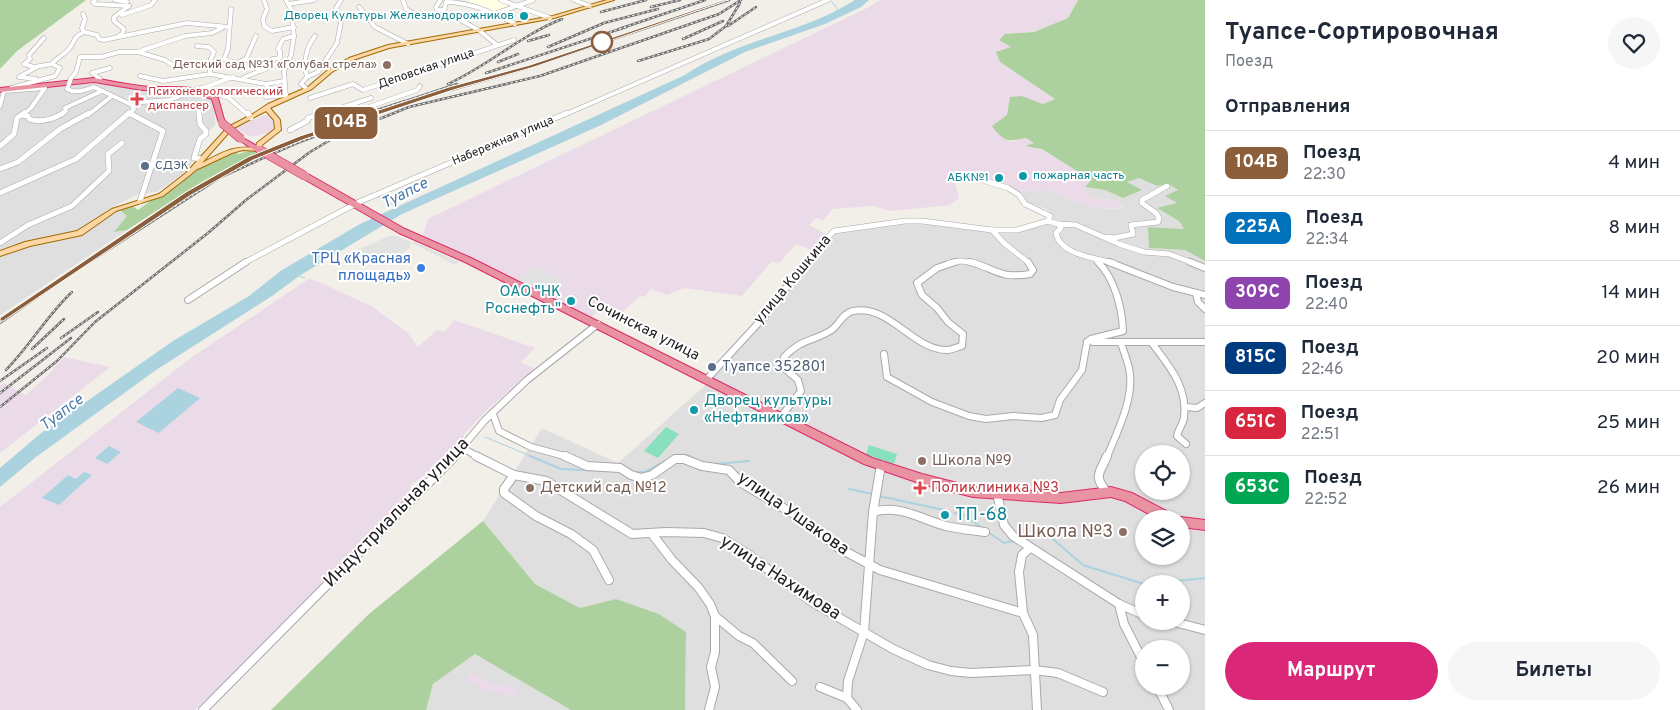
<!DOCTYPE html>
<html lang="ru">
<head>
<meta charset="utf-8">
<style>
  body { margin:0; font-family:Overpass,sans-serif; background:#f6f6f7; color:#1f2937; height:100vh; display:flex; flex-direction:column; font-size:19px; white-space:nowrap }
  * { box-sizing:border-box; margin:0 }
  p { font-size:16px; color:#747a83 }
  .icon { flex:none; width:28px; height:28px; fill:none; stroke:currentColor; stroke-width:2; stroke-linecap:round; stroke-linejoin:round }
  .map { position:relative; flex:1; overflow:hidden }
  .panel { display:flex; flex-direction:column; background:#fff; width:475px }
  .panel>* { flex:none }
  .badge { padding:0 10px; border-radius:8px; font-size:18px; line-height:32px }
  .tools { position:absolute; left:1135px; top:445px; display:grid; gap:10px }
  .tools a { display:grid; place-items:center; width:55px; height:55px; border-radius:50%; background:#fff; box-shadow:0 1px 4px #0004; font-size:25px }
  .map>.badge { position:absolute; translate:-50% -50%; box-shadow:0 0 0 2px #fff }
  h2 { padding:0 20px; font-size:19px; line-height:45px }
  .round { display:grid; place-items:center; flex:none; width:52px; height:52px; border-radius:26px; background:#f6f6f7 }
  .head { display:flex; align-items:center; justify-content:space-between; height:85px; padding:0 20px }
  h1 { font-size:24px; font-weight:700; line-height:38px }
  .cta { display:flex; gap:10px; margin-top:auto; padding:10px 20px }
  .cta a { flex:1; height:58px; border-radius:30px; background:#db2777; color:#fff; font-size:20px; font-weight:700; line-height:58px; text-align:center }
  .cta a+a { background:#f6f6f7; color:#1f2937 }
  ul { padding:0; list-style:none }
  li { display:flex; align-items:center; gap:15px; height:65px; padding:0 20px; border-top:1px solid #e0e1e3 }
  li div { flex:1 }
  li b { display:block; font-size:19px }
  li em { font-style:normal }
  li .badge { min-width:55px; font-weight:700; text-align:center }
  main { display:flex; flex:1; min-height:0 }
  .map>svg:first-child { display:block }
  .residential { fill:#e0dfdf; fill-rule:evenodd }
  .industrial { fill:#ebdbe8 }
  .education { fill:#ffffe5 }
  .forest { fill:#add19e }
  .pitch { fill:#88e0be }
  .parking { fill:#e2e2e2 }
  .water { fill:#aad3df }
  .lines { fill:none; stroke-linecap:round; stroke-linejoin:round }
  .stream-far1 { stroke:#aad3df; stroke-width:1 }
  .stream { stroke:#aad3df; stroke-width:2 }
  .minor-far3-casing { stroke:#a9a9a9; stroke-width:5 }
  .minor-far2-casing { stroke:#a9a9a9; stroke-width:6 }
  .minor-far1-casing { stroke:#a9a9a9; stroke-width:8 }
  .minor-casing { stroke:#a9a9a9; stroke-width:10 }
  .major-casing { stroke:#a06b00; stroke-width:2 }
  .highway-casing { stroke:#dc2a67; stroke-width:2 }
  .minor-far3 { stroke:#fff; stroke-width:4 }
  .minor-far2 { stroke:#fff; stroke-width:5 }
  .minor-far1 { stroke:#fff; stroke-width:6 }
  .minor { stroke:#fff; stroke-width:8 }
  .major { fill:#fcd6a4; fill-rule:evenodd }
  .highway { fill:#e892a2; fill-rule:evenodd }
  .rail-casing { stroke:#707070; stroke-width:2.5 }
  .rail { stroke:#fff; stroke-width:1; stroke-dasharray:2.5; stroke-linecap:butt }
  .minor-bridge-casing { stroke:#a9a9a9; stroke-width:5; stroke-linecap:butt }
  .highway-bridge-casing { stroke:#dc2a67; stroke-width:9; stroke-linecap:butt }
  .minor-bridge { stroke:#fff; stroke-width:4 }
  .highway-bridge { stroke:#e892a2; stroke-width:8 }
  .line { fill:#8b5e3c; stroke:#fff }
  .culture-dot { fill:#0f9aa8; stroke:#fff; stroke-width:2 }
  .stop-dot { fill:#fff; stroke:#8b5e3c; stroke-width:2.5 }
  .education-dot { fill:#8d6e63; stroke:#fff; stroke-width:2 }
  .health-dot { fill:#e0444e; stroke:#fff; stroke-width:2 }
  .service-dot { fill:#5c6f8a; stroke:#fff; stroke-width:2 }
  .shop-dot { fill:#3f7fe0; stroke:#fff; stroke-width:2 }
  .labels { text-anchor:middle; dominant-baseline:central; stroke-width:4; stroke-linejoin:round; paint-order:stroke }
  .far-culture-label { font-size:12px; fill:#0d838f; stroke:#fff; text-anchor:end }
  .far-education-label { font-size:12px; fill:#785e54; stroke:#fff; text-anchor:end }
  .far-street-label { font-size:12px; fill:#222; stroke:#fff }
  .far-health-label { font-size:12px; fill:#be3a42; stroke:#fff; text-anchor:start }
  .far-service-label { font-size:12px; fill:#4e5e75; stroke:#fff; text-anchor:start }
  .shop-label { font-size:15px; fill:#366cbe; stroke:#fff; text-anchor:end }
  .street-label { font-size:15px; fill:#222; stroke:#fff }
  .culture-label { font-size:15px; fill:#0d838f; stroke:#fff; text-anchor:end }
  .service-label { font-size:15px; fill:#4e5e75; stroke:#fff; text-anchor:start }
  .education-label { font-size:15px; fill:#785e54; stroke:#fff; text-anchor:start }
  .health-label { font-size:15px; fill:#be3a42; stroke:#fff; text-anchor:start }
  .water-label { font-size:16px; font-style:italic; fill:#4a7aab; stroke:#fff }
  .near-street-label { font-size:18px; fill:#222; stroke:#fff }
  .near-culture-label { font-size:18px; fill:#0d838f; stroke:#fff; text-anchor:start }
  .near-education-label { font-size:18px; fill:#785e54; stroke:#fff; text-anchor:end }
</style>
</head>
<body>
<main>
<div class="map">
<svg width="1205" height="710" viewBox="0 0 1205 710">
  <rect width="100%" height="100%" fill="#f2efe9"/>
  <g class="residential">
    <polygon points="85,84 108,84 145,92 197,93 214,101 215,125 198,142 191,165 184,173 157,192 138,194 113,207 127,216 115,232 127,230 0,315 0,94"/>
    <path d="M1139 178 1157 186 1168 184 1179 191 1177 203 1158 208 1179 221 1184 229 1149 227 1150 248 1185 250 1205 261V710H685L686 632 659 614 616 599 580 608 535 584 483 521 542 428 618 463 708 383 834 233 922 222 993 232 1049 223 1052 214 1046 209 1027 202 1020 193 1036 190H1049L1078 203 1105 209 1123 208 1118 200 1097 199 1087 195 1085 187 1105 190 1123 198 1141 190 1127 182ZM1144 454H1181V491H1144ZM1144 519H1181V556H1144ZM1144 584H1181V621H1144ZM1144 649H1181V686H1144Z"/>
    <polygon points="475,654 570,709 571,710 426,710 433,684"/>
  </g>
  <g class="industrial">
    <polygon points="880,0 1078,0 1068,18 1034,32 1005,34 999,40 1012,47 1000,62 1056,99 1043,104 1022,96 1010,142 1026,138 1034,143 1026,146 1042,149 1091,180 1085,187 1088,195 1097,199 1118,200 1124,207 1105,209 1078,203 1049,190 1036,190 1020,193 967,177 954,179 959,198 950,205 892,211 872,206 833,209 823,220 816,218 809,225 826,234 811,250 796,244 779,263 771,262 742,296 684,288 667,295 651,289 645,297 640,296 619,315 611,312 608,314 598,311 589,319 423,235 428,219 865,9"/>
    <polygon points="265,115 271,115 275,126 274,129 271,132 252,137 235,128"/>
    <polygon points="310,278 371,306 407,332 418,347 437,330 445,332 454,320 535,348 521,362 535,369 523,378 485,412 464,434 463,442 447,459 410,486 414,493 257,652 195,710 0,710 0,507 192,357"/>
    <polygon points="64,357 110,367 0,453 0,386 4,383 26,395 49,374"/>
    <polygon points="469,673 485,678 485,681 518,689 515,697 479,688 480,685 466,681"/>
  </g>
  <polygon class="education" points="470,0 497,0 514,6 495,13 467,1"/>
  <g class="forest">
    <polygon points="0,0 86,0 17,51 0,69"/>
    <path d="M1078 0H1205V261L1185 250 1149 248 1148 227 1184 229 1179 221 1157 208 1177 203 1165 196 1178 190 1168 184 1157 186 1139 178 1127 182 1142 190 1123 198 1105 190 1085 187 1091 180 1042 149 1025 146 1034 143 1026 138C1007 142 1004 142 992 126L1007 115 1010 97 1022 96 1043 104 1055 99 1000 62 996 52 1011 47 999 40 1005 34 1034 32 1068 18Z"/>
    <path d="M252 150 259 153C211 173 170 202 127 230L114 232 127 216 118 209 130 204 138 210 153 199 165 194 205 164 233 152 238 154Z"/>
    <polygon points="483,521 535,584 580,608 616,599 659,614 686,632 685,710 571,710 475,654 433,684 426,710 271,710 369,614"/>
  </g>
  <g class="pitch">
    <polygon points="666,427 679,434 658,458 644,451"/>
    <polygon points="869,445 897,454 894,464 866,455"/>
  </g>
  <g class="parking">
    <polygon points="389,236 397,236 412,243 415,242 459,262 455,265 412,243 409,246 411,247 387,263 380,264 355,251"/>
    <polygon points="533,267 564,280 548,294 518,280"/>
  </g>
  <g class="water">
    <path d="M855 0H869L861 7 825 24 745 52 599 126 402 214 299 276 272 296 156 370 36 457 0 487V468L40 434 173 341 249 296 282 270 360 224 685 75C737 39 802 34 855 0Z"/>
    <polygon points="178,388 200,398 159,433 136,422"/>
    <polygon points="109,446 121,452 107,464 95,458"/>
    <polygon points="84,472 92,475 59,505 42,498 68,475 76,479"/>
  </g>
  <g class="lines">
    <g class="stream-far1">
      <polyline points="832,2 839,11"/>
      <polyline points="379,197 396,207"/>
      <polyline points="299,276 305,278"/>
      <polyline points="485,437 533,457"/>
      <polyline points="676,455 686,454 692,457"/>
    </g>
    <g class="stream">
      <polyline points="530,456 561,469 605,471"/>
      <polyline points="690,456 693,458"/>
      <polyline points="715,464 749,461"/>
      <polyline points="633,472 645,472 668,459"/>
      <polyline points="849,489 873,494"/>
      <polyline points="879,496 944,510"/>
      <polyline points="954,513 962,514 981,527"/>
      <polyline points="988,532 1004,543 1013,541"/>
      <polyline points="1025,539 1047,534 1083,565 1144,584"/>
      <polyline points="1148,584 1205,578"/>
    </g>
    <g class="minor-far3-casing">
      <g id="minor-far3">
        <polyline points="95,0 93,2 95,4 129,6"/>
        <polyline points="115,0 127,2"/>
        <polyline points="264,0 267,9 263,19 264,26 272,31 294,27"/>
        <polyline points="286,0 291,9 294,36 291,55 284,71 286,97"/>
        <path d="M403 0 406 9 416 15 443 17 446 2C469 2 495 13 515 24"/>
        <polyline points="501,0 550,18"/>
        <polyline points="574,0 590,6"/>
        <polyline points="440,1 436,7 437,10 444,10"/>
        <polyline points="288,4 314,0"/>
        <polyline points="359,7 375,27 408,44"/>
        <polyline points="231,9 228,49 224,59 236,63 246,59"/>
        <polyline points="494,14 533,0"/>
        <polyline points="122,15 151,5 155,0"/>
        <polyline points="459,19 480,31 497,45"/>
        <polyline points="84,32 97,35 99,39 104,40 187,23 229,27"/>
        <polyline points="117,37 122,34 124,29 114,21 114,17 129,6"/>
        <polyline points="44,38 29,55 30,59 24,64 34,67 52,64"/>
        <polyline points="197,46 209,47 214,52 210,61 210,74"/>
        <polyline points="138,52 165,60 174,66"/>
        <polyline points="260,71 266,69 273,59 280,58 280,51 278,49 283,39 294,36"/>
        <polyline points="140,76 163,81 210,74 266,84 268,88 266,97 286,95"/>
        <path d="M307 77C303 63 306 48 315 36"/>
        <polyline points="71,78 76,72 80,57 101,57 119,52 137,52 185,36 212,33 222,28"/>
        <polyline points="243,78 260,71 246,59 256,36"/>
        <polyline points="36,79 19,77 37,67"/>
        <polyline points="97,80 100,79 92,73 110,68"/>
        <path d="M69 84 67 89C76 94 85 90 94 87L132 105"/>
        <polyline points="266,84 284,81"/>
        <path d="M11 88 55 76 60 68 52 64C57 57 63 56 68 50 76 42 71 38 84 32L82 28 85 19 83 14"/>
        <polyline points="201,88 229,98 248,115"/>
        <polyline points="203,88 233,77"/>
        <polyline points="307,89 301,84 307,77 318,72 337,43 341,22 336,8 341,0"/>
        <polyline points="310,98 353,84 363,90 514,40"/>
        <polyline points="132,105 142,102 170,100 187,93"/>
        <polyline points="0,106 4,91 45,88"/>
        <polyline points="198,108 199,115"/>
        <polyline points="128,113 131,115"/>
        <polyline points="22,115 31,108 45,88"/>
        <polyline points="61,115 66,111 65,108 102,91"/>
        <polyline points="88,115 112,96"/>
        <polyline points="128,115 134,109 132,105"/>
        <polyline points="319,115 371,98"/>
        <polyline points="346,115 417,90 420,86"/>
        <polyline points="564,115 828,0"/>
      </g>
    </g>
    <g class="minor-far2-casing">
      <g id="minor-far2">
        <polyline points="129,113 163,131 140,201"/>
        <polyline points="199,113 200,124 206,131 206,134 200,139 194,158 202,159"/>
        <polyline points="248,113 251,118"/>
        <path d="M22 115 28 116 29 119C41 123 52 120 63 113"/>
        <polyline points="342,116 349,113"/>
        <polyline points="290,130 307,121 308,118 323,113"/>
        <polyline points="0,146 14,134 17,118 24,113"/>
        <polyline points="0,169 18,162 60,129 89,113"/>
        <polyline points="0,193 76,159 129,113"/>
        <path d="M1048 221 1058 224 1061 228 1056 233C1060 255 1095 258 1114 263"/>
        <polyline points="1058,224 1076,225 1119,244 1144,252 1169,254 1193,263"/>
        <polyline points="992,230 1004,243 1029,263"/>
        <polyline points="1108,237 1114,238 1133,234 1131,225 1158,222 1159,218 1156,213 1142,203 1142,200 1167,186"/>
        <polyline points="0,243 28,225 72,206 109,171 108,154 122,143"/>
        <polyline points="1095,259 1100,263"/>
        <polyline points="244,263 359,202 567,113"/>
        <polyline points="805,263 834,231 905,221 922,221 992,230 1017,230 1048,221 1050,216 1025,204 1019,195 1008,188 985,181"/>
        <polyline points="949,263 961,261 975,263"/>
      </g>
    </g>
    <g class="minor-far1-casing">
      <g id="minor-far1">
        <path d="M970 262C997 269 998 279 1030 274L1033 270 1028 262"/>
        <polyline points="1109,262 1173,287 1205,295"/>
        <polyline points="1190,262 1205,268"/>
        <polyline points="1196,294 1198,302 1205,309"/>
        <polyline points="188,300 246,262"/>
        <path d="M1087 342 1091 339 1123 331C1122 308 1115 279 1098 262"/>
        <polyline points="1093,342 1205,342"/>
        <path d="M1152 343C1169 366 1188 387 1184 418 1183 425 1178 429 1177 436L1186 444"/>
        <polyline points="884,354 887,377 932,402 969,416 986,419 1013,416 1041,418 1055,415 1060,400 1082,370 1087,342"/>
        <polyline points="706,380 762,319 806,262"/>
        <polyline points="1187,407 1197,408 1205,403"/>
        <polyline points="493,414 499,431 531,447 568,457"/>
        <path d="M780 418 801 391 798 380 785 369 784 357C801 339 811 342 830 331 839 326 842 313 853 311 890 304 912 350 947 350 952 350 957 347 962 346L963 334 948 322 937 308 922 295 917 283 937 268 955 262"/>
        <polyline points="463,448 478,457"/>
        <polyline points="454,457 485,420 527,380 598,324"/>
        <path d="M1107 457C1117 432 1133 401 1130 374 1129 363 1124 353 1121 343"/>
      </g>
    </g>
    <g class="minor-casing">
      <g id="minor">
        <polyline points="476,456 514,475 546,481 632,534 666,532 704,533 722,538 749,555 812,602 893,649 928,665 951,671 971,673 1034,670 1058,673 1103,692"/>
        <polyline points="565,456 587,466 620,468 631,475 641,478 652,475 675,459 684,459 702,466 729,470 740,482 802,519 837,547 880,570 1023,613"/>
        <polyline points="514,475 504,489 504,493 536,516 571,534 593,550 609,580"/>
        <path d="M1106 491C1093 475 1100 473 1107 456"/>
        <polyline points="997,493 1004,525 1013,536 1119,604 1144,615"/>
        <path d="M873 512C898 504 921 519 946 526 958 529 972 530 985 532"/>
        <polyline points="652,534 672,560 699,588 710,604 715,616 739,636 753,643 792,681"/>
        <polyline points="1030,548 1022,555 1019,572 1023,613 1033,635 1037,710"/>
        <polyline points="1119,604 1124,624 1144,663"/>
        <polyline points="1170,621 1205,630"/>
        <polyline points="1157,686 1169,710"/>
        <polyline points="820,687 847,698 857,710"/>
        <polyline points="847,698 848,681 864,632 873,512 881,465"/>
        <polyline points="203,710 455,456"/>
        <polyline points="709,710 715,687 711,667 715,652 715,616"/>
      </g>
    </g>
    <g class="major-casing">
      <path id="major" d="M607 0H614L554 18 389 48 353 60 332 72 312 89 270 108 280 120 281 130 262 145V151L243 150 232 153 200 168 197 169 190 175 163 196 116 211 82 235 30 246 0 256V251L25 242 77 231 112 209 159 194 186 173 228 127 253 114 268 104 308 87 328 70 349 58 388 45 553 16ZM266 111 274 120 275 129 257 143 256 148C233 145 222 153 202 163L232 129Z"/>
    </g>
    <g class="highway-casing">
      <g id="highway">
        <path d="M94 78C110 81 125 84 141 86 166 89 197 82 218 98L225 123 222 125 219 123 212 99 192 92 142 90 94 82 0 92V88Z"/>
        <polygon points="239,138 243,138 264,150 257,152 239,140"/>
        <polygon points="302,174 308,174 405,229 471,258 872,458 922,474 973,487 1061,493 1111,487 1132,493 1174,515 1176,519 1158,519 1125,501 1111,497 1061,503 973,497 922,484 864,464 465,262 399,233 302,178"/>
        <polygon points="1181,517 1205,520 1205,530 1181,527 1181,519 1176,519"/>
      </g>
    </g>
    <use href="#minor-far3" class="minor-far3"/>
    <use href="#minor-far2" class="minor-far2"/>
    <use href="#minor-far1" class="minor-far1"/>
    <use href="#minor" class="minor"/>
    <use href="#major" class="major"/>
    <use href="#highway" class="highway"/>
    <g class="rail-casing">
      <g id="rail">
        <polyline points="651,7 680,0"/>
        <polyline points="601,12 646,0"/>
        <polyline points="728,26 756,7"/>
        <polyline points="619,29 705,0"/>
        <polyline points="683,39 723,21"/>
        <polyline points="528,41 549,35"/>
        <polyline points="548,47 604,23 658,9"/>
        <polyline points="638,61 709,39 726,26 740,3"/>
        <polyline points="498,62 518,54"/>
        <polyline points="486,73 626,27"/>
        <path d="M448 84C488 66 521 35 562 19"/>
        <polyline points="451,90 527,68 729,0"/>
        <polyline points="400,103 457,84"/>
        <polyline points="368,113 405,101"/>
        <polyline points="346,122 374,113"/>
        <polyline points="0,323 66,277 221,177 297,143 354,122"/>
        <polyline points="61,338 98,312"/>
        <polyline points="32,349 64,319"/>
        <path d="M6 370C30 346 47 315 72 292"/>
        <polyline points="0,381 47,348"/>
        <polyline points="0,393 71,338"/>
        <polyline points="0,407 57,361 95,322 208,233 246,200 310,152 337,136 409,107 540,76 719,14 741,0"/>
      </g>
    </g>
    <use href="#rail" class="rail"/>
    <g class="minor-bridge-casing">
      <polyline id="minor-bridge" points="69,84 71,78"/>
    </g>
    <g class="highway-bridge-casing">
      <g id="highway-bridge">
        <polyline points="222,123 241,139"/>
        <polyline points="260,150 305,176"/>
      </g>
    </g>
    <use href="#minor-bridge" class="minor-bridge"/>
    <use href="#highway-bridge" class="highway-bridge"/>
  </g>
  <polygon class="line" points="724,0 728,0 534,67 453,90 305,139 253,160 191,195 3,321 0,321 0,318 186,192 248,157 300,136 449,87 530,65"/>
  <g class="culture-dot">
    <circle cx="524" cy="16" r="5"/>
    <circle cx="1023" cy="176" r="5"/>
    <circle cx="999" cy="178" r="5"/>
    <circle cx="571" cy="301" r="5"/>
    <circle cx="694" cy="410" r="5"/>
    <circle cx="945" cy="515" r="5"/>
  </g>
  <circle class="stop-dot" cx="602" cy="42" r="10"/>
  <g class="education-dot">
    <circle cx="387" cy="65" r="5"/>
    <circle cx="922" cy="461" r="5"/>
    <circle cx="530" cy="488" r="5"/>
    <circle cx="1123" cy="532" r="5"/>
  </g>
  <g class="health-dot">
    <path d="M134.5 91.5h5v5h5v5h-5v5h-5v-5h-5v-5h5z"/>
    <path d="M917.5 480.5h5v5h5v5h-5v5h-5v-5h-5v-5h5z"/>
  </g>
  <g class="service-dot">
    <circle cx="145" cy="166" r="5"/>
    <circle cx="712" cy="367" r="5"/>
  </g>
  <circle class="shop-dot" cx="421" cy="268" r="5"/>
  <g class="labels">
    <g class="far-culture-label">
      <text x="514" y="16">Дворец Культуры Железнодорожников</text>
      <text x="1033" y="176" text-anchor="start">пожарная часть</text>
      <text x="989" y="178">АБК№1</text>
    </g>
    <g class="far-education-label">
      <text x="377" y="65">Детский сад №31 «Голубая стрела»</text>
    </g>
    <g class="far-street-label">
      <text transform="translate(426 69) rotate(-19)">Деповская улица</text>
      <text transform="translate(503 141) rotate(-23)">Набережная улица</text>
    </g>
    <g class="far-health-label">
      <text x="148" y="92">Психоневрологический<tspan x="148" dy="14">диспансер</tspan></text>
    </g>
    <g class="far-service-label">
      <text x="155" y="166">СДЭК</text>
    </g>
    <g class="shop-label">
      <text x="411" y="259">ТРЦ «Красная<tspan x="411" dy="17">площадь»</tspan></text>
    </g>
    <g class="street-label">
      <text transform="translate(793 280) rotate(-50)">улица Кошкина</text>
      <text transform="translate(643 329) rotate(27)">Сочинская улица</text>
    </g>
    <g class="culture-label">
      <text x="561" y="292">ОАО "НК<tspan x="561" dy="17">Роснефть"</tspan></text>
      <text x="704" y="401" text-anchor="start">Дворец культуры<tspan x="704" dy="17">«Нефтяников»</tspan></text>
    </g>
    <g class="service-label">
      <text x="722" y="367">Туапсе 352801</text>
    </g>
    <g class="education-label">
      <text x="932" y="461">Школа №9</text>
      <text x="540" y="488">Детский сад №12</text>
    </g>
    <g class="health-label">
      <text x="931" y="488">Поликлиника №3</text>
    </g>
    <g class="water-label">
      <text transform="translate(405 194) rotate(-27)">Туапсе</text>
      <text transform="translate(62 413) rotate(-37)">Туапсе</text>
    </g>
    <g class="near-street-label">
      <text transform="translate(397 513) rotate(-46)">Индустриальная улица</text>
      <text transform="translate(793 514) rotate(35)">улица Ушакова</text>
      <text transform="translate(780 578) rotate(33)">улица Нахимова</text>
    </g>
    <g class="near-culture-label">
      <text x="955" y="515">ТП-68</text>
    </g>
    <g class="near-education-label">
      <text x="1113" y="532">Школа №3</text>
    </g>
  </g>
</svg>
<div class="tools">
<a><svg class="icon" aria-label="locate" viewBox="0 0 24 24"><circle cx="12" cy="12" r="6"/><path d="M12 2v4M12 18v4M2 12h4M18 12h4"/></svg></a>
<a><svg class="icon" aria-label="layers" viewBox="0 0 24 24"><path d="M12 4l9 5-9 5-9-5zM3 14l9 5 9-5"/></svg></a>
<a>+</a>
<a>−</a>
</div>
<b class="badge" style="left:346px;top:123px;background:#8b5e3c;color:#fff">104В</b>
</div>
<section class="panel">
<div class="head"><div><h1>Туапсе-Сортировочная</h1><p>Поезд</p></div><a class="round"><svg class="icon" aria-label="heart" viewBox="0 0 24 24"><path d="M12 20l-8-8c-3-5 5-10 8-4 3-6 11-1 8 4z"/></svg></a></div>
<h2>Отправления</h2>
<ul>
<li><span class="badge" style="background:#8b5e3c;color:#fff">104В</span><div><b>Поезд</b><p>22:30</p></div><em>4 мин</em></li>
<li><span class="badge" style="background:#0072bc;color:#fff">225А</span><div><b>Поезд</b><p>22:34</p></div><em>8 мин</em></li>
<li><span class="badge" style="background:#8e44ad;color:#fff">309С</span><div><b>Поезд</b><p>22:40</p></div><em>14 мин</em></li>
<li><span class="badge" style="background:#003b80;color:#fff">815С</span><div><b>Поезд</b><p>22:46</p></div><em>20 мин</em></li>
<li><span class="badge" style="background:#d7263d;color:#fff">651С</span><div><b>Поезд</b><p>22:51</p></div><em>25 мин</em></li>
<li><span class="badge" style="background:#00a651;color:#fff">653С</span><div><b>Поезд</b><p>22:52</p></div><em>26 мин</em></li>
</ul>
<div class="cta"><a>Маршрут</a><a>Билеты</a></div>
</section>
</main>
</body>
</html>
